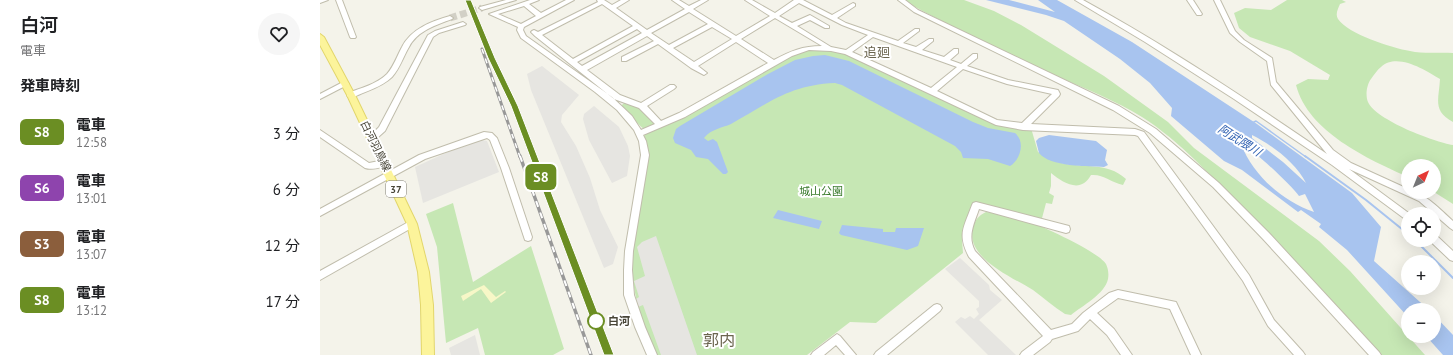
<!DOCTYPE html>
<html lang="ja">
<head>
<meta charset="utf-8">
<style>
  body { margin:0; font-family:"PT Sans","Noto Sans JP",sans-serif; background:#f6f6f6; color:#202124; height:100vh; display:flex; flex-direction:column; font-size:15px; white-space:nowrap }
  * { box-sizing:border-box; margin:0 }
  p { font-size:13px; color:#757577 }
  .icon { flex:none; width:22px; height:22px; fill:none; stroke:currentColor; stroke-width:2; stroke-linecap:round; stroke-linejoin:round }
  .map { position:relative; flex:1; overflow:hidden }
  .details { display:flex; flex-direction:column; background:#fff; width:320px }
  .details>* { flex:none }
  .badge { padding:0 8px; border-radius:6px; font-size:14px; line-height:26px }
  .needle { width:26px; rotate:43deg }
  .controls { position:absolute; left:1081px; top:159px; display:grid; gap:8px }
  .controls a { display:grid; place-items:center; width:40px; height:40px; border-radius:50%; background:#fff; box-shadow:0 4px 16px #0002; font-size:20px }
  .map>.badge { position:absolute; translate:-50% -50%; box-shadow:0 0 0 2px #fff }
  h2 { padding:0 20px; font-size:15px; line-height:36px }
  .round { display:grid; place-items:center; flex:none; width:42px; height:42px; border-radius:21px; background:#f6f6f6 }
  .headline { display:flex; align-items:center; justify-content:space-between; height:68px; padding:0 20px }
  h1 { font-size:19px; font-weight:600; line-height:30px }
  ul { padding:0; list-style:none }
  li { display:flex; align-items:center; gap:12px; height:56px; padding:0 20px }
  li div { flex:1 }
  li b { display:block; font-size:15px }
  li em { font-style:normal }
  li .badge { min-width:44px; font-weight:700; text-align:center }
  main { display:flex; flex:1; min-height:0 }
  .map>svg:first-child { display:block }
  .green { fill:#c6e7b4 }
  .sand { fill:#f7f7c7 }
  .parking { fill:#e6e5e1 }
  .water { fill:#a8c4ef; fill-rule:evenodd }
  .lines { fill:none; stroke-linecap:round; stroke-linejoin:round }
  .stream-far1 { stroke:#a8c4ef; stroke-width:1.5 }
  .stream { stroke:#a8c4ef; stroke-width:2 }
  .minor-tunnel { stroke:#d2d0c6; stroke-width:7; stroke-dasharray:7 3.5; stroke-linecap:butt }
  .minor-casing { stroke:#c0bdac; stroke-width:2 }
  .major-casing { stroke:#e2d66b; stroke-width:2 }
  .minor { fill:#fff; fill-rule:evenodd }
  .major { fill:#fcf49b; fill-rule:evenodd }
  .rail-far1-casing { stroke:#989898; stroke-width:3 }
  .rail-casing { stroke:#989898; stroke-width:3.5 }
  .rail-far1 { stroke:#fff; stroke-width:1.5; stroke-dasharray:5; stroke-linecap:butt }
  .rail { stroke:#fff; stroke-width:2; stroke-dasharray:6; stroke-linecap:butt }
  .line { fill:#6b8e23; stroke:#fff }
  .stop-dot { fill:#fff; stroke:#6b8e23; stroke-width:2 }
  .labels { text-anchor:middle; dominant-baseline:central; stroke-width:4; stroke-linejoin:round; paint-order:stroke }
  .shield { fill:#fff; stroke:#7f7d74; stroke-width:1 }
  .shield-label { font-size:10px; font-weight:bold; fill:#484538 }
  .street-label { font-size:11px; fill:#484538; stroke:#fff }
  .park-label { font-size:11px; fill:#397a2c; stroke:#fff }
  .stop-label { font-size:11px; font-weight:bold; fill:#484538; stroke:#fff; text-anchor:start }
  .water-label { font-size:12px; font-style:italic; fill:#3263b3; stroke:#fff }
  .quarter-label { font-size:13px; fill:#6b654f; stroke:#fff }
  .near-quarter-label { font-size:16px; fill:#6b654f; stroke:#fff }
</style>
</head>
<body>
<main>
<section class="details">
<div class="headline"><div><h1>白河</h1><p>電車</p></div><a class="round"><svg class="icon" aria-label="heart" viewBox="0 0 24 24"><path d="M12 20l-8-8c-3-5 5-10 8-4 3-6 11-1 8 4z"/></svg></a></div>
<h2>発車時刻</h2>
<ul>
<li><span class="badge" style="background:#6b8e23;color:#fff">S8</span><div><b>電車</b><p>12:58</p></div><em>3 分</em></li>
<li><span class="badge" style="background:#8e44ad;color:#fff">S6</span><div><b>電車</b><p>13:01</p></div><em>6 分</em></li>
<li><span class="badge" style="background:#8b5e3c;color:#fff">S3</span><div><b>電車</b><p>13:07</p></div><em>12 分</em></li>
<li><span class="badge" style="background:#6b8e23;color:#fff">S8</span><div><b>電車</b><p>13:12</p></div><em>17 分</em></li>
</ul>
</section>
<div class="map">
<svg width="1133" height="355" viewBox="0 0 1133 355">
  <rect width="100%" height="100%" fill="#f4f3ea"/>
  <g class="green">
    <path d="M582 0H644L674 11 701 25 784 76 848 122 874 148 999 241 1030 271 1105 355H1059C1015 306 971 258 925 211 893 178 861 142 822 117 794 100 764 88 734 75 683 51 632 27 582 0Z"/>
    <path d="M967 0H1022L1026 2 1020 4C1018 9 1015 14 1018 19 1028 34 1072 48 1090 51 1103 54 1119 52 1133 53V122C1112 111 1119 99 1120 79 1105 70 1077 52 1061 67 1057 70 1054 75 1051 79 1047 84 1045 95 1048 102 1056 120 1114 142 1133 145V204L1114 192V166H1088V177C1048 159 988 132 976 85L988 79 1008 80 1010 75 970 51 930 37 919 28 914 13 925 8 951 10Z"/>
    <path d="M499 49 523 53 665 120 711 128 718 152C724 155 731 160 738 162 761 169 787 161 806 179L803 185C790 182 784 174 771 175 761 194 743 183 731 173V186L729 193 734 196 732 204 726 203 721 222 655 204 642 240 643 253 556 323 530 322 487 355H337C322 320 311 295 312 256L329 152 324 135 327 131 466 57 484 50Z"/>
    <path d="M305 102 321 108 337 123 324 129C319 126 308 111 301 106Z"/>
    <polygon points="133,203 153,282 211,246 244,349 233,355 165,355 158,328 126,343 117,247 106,214"/>
    <path d="M666 212C679 213 692 217 705 220 720 225 779 252 786 264 788 268 789 274 788 279 785 294 762 306 751 315L745 314C734 307 724 298 713 290 692 277 645 258 653 228 655 220 658 216 666 212Z"/>
  </g>
  <polygon class="sand" points="164,285 176,297 185,291 186,292 171,303 161,289 143,301 141,296"/>
  <g class="parking">
    <polygon points="222,66 259,95 242,115 241,122 256,146 270,178 280,210 298,247 293,264 284,268 211,90 207,74"/>
    <polygon points="274,106 299,127 308,146 310,156 307,176 292,183 269,140 263,119 264,114"/>
    <polygon points="162,140 167,141 179,172 103,203 95,167 128,152"/>
    <polygon points="336,236 377,355 341,355 323,305 318,307 316,299 319,297 314,281 325,276 317,247 322,242"/>
    <polygon points="640,258 669,285 670,290 682,300 659,320 696,355 668,355 635,322 641,317 645,319 650,316 654,319 659,314 656,309 659,307 659,301 625,269"/>
    <polygon points="155,335 160,355 131,355 129,348"/>
  </g>
  <g class="water">
    <path d="M666 0H689L735 12 718 0H737L812 42 937 124 1032 193 1061 227 1054 261 1109 310H1088V317L1027 250 999 227 1001 224 981 210 978 212 922 170 904 161 851 116 852 108 830 83 800 59 744 21 726 15ZM932 135C952 145 976 163 986 183L963 162 932 138ZM921 144C931 147 971 185 979 196L985 194 994 212C962 201 933 175 921 144Z"/>
    <path d="M505 55 529 61 653 122 668 128 695 133C706 142 700 160 690 166L668 159 643 158 641 152 635 146 522 85 515 83C469 85 449 103 411 124 402 128 391 129 384 138L388 141 393 139 397 142 408 172 406 174H403L388 159 376 157 371 150 355 143 353 138 356 129 360 126 448 74 475 60 493 56Z"/>
    <path d="M729 135 776 141 787 150 785 160 788 165 784 167C768 166 730 167 719 153L716 141 719 138Z"/>
    <polygon points="458,210 502,221 499,229 453,218"/>
    <polygon points="522,225 563,229 563,232 575,232 576,228 604,228 598,246 587,250 521,235 519,233"/>
    <polygon points="1114,315 1133,335 1133,355 1123,355 1106,336 1114,336"/>
  </g>
  <g class="lines">
    <polyline class="stream-far1" points="932,123 936,121 986,157"/>
    <g class="stream">
      <polyline points="985,156 1046,200 1088,234"/>
      <polyline points="1095,240 1133,278"/>
    </g>
    <polyline class="minor-tunnel" points="130,18 162,8"/>
    <g class="minor-casing">
      <g id="minor">
        <polygon points="0,0 8,0 0,3"/>
        <polygon points="16,0 22,0 36,37 35,38 31,38 30,37"/>
        <polygon points="186,0 196,0 162,10 159,8 160,7"/>
        <path d="M210 0H219L209 4 221 13 246 0H254L204 27 203 30 206 36 292 97 312 116 321 130 335 124 319 108 294 99 215 36 211 32 212 31 214 30 218 32 278 2 277 0H284L292 5 301 0H309L296 8 327 30 365 9 352 0H359L369 6 381 0H388L373 9 416 36 450 16 425 0H432L455 13 474 0H483L512 15 533 3 535 4V6L517 18 526 23 578 41 595 29H599V31L583 43 596 47 609 39H613V41L602 50 624 57 634 49H638V53L630 60 641 64 653 54H657V58L647 66 688 80 738 90 740 94 739 96 711 124 815 129 824 132 929 275 954 320 983 352 985 355H974L948 326 923 281 818 136 815 135 703 130 676 125 525 54 511 51 489 50 472 56 365 117 323 135 326 141 329 155 313 251 312 270 314 295 325 327 337 355H327L315 327 304 295V270L305 251 321 155 319 141 314 130 297 110 275 92 201 38 197 30 198 27 169 14ZM479 3 522 25 548 35 526 50 511 47 477 26 490 20 505 28H509V26L490 15 472 23 459 16ZM282 4 313 26 253 59 222 35ZM204 6 216 16 201 24 178 14ZM369 12 388 24 349 45 331 33ZM455 18 502 46C482 46 471 51 454 60L421 39ZM392 27 412 39 374 62 353 48ZM317 29 322 33 262 66 257 62ZM327 36 334 41 302 57V61H306L338 44 371 68 384 75 387 73 378 66 416 42 448 63 359 113 341 121 327 106 354 89 356 87 354 85H350L321 103 300 95 267 70ZM553 37 637 67 611 88 532 52ZM643 69 687 84 732 94 702 123 677 120 617 91Z"/>
        <polygon points="578,0 585,0 598,10 799,106 836,129 899,183 949,233 1059,352 1061,355 1049,355 943,239 893,187 830,133 793,110 594,12"/>
        <path d="M755 0H763C847 46 928 100 1007 154L951 85 947 61 920 42 910 33 894 0H900L915 31 924 40 952 58 956 82 1013 150 1031 163 1088 189V192C1106 192 1120 210 1133 221V230L1130 228 1099 201 1029 169 1090 214H1088V220L1085 219 1012 165 914 99 825 42Z"/>
        <polygon points="867,0 873,0 882,14 881,15 877,15"/>
        <path d="M130 16 133 18 132 19C116 25 97 31 89 47 83 57 80 68 72 77 62 87 46 91 34 97H28L27 95 28 93C41 88 57 84 67 74 74 66 77 56 82 47 91 29 112 21 130 16Z"/>
        <polygon points="143,22 146,24 145,25 119,33 113,37 65,131 55,140 49,140 48,138 59,127 108,35 115,31"/>
        <polygon points="23,82 27,82 29,84 0,99 0,94"/>
        <path d="M0 130 49 163 64 160 68 163C64 168 51 170 45 168L0 137Z"/>
        <polygon points="164,132 172,133 177,138 189,168 212,237 211,240 208,241 205,240 181,168 170,140 167,138 105,159 0,216 0,209 99,155"/>
        <path d="M656 202 749 226 750 229 749 232 746 233 659 209C654 224 647 236 655 251L731 330 752 324 763 313 789 293 798 290 856 302 881 355H871L850 309 798 298 777 313 794 329 812 355H801L787 335 770 319 758 331 732 339 730 342 713 355H700L702 352 723 336 649 257C637 234 644 227 652 205L653 203Z"/>
        <polygon points="92,220 95,222 96,224 95,226 0,280 0,271"/>
        <polygon points="1114,235 1117,236 1133,251 1133,261 1130,260 1111,242 1110,240 1114,240"/>
        <polygon points="617,304 620,305 622,308 620,311 567,355 554,355 556,352 614,305"/>
        <polygon points="517,334 520,336 536,355 525,355 516,345 504,355 491,355 493,352"/>
      </g>
    </g>
    <g class="major-casing">
      <polygon id="major" points="0,34 4,37 35,95 97,224 109,272 113,305 114,355 102,355 101,305 98,272 87,224 27,95 0,45"/>
    </g>
    <use href="#minor" class="minor"/>
    <use href="#major" class="major"/>
    <g class="rail-far1-casing">
      <g id="rail-far1">
        <path d="M148 0C169 53 194 104 214 157"/>
        <polyline points="162,49 200,157"/>
      </g>
    </g>
    <g class="rail-casing">
      <g id="rail">
        <polyline points="200,156 271,355"/>
        <polyline points="214,156 289,355"/>
      </g>
    </g>
    <use href="#rail-far1" class="rail-far1"/>
    <use href="#rail" class="rail"/>
  </g>
  <polygon class="line" points="145,0 151,0 175,58 198,106 294,355 284,355 191,106 168,58"/>
  <circle class="stop-dot" cx="276" cy="321" r="8"/>
  <g class="labels">
    <rect class="shield" x="66" y="181" width="20" height="16" rx="3"/>
    <g class="shield-label">
      <text x="76" y="189">37</text>
    </g>
    <g class="street-label">
      <text transform="translate(56 146) rotate(64)">白河羽鳥線</text>
    </g>
    <g class="park-label">
      <text x="501" y="191">城山公園</text>
    </g>
    <g class="stop-label">
      <text x="288" y="321">白河</text>
    </g>
    <g class="water-label">
      <text transform="translate(920 140) rotate(32)">阿武隈川</text>
    </g>
    <g class="quarter-label">
      <text x="557" y="52">追廻</text>
    </g>
    <g class="near-quarter-label">
      <text x="399" y="340">郭内</text>
    </g>
  </g>
</svg>
<div class="controls">
<a><svg class="needle" viewBox="-14 -14 28 28"><path d="M0-13l5 13h-10z" fill="#e53935"/><path d="M0 13l5-13h-10z" fill="#757577"/></svg></a>
<a><svg class="icon" aria-label="locate" viewBox="0 0 24 24"><circle cx="12" cy="12" r="6"/><path d="M12 2v4M12 18v4M2 12h4M18 12h4"/></svg></a>
<a>+</a>
<a>−</a>
</div>
<b class="badge" style="left:221px;top:177px;background:#6b8e23;color:#fff">S8</b>
</div>
</main>
</body>
</html>
